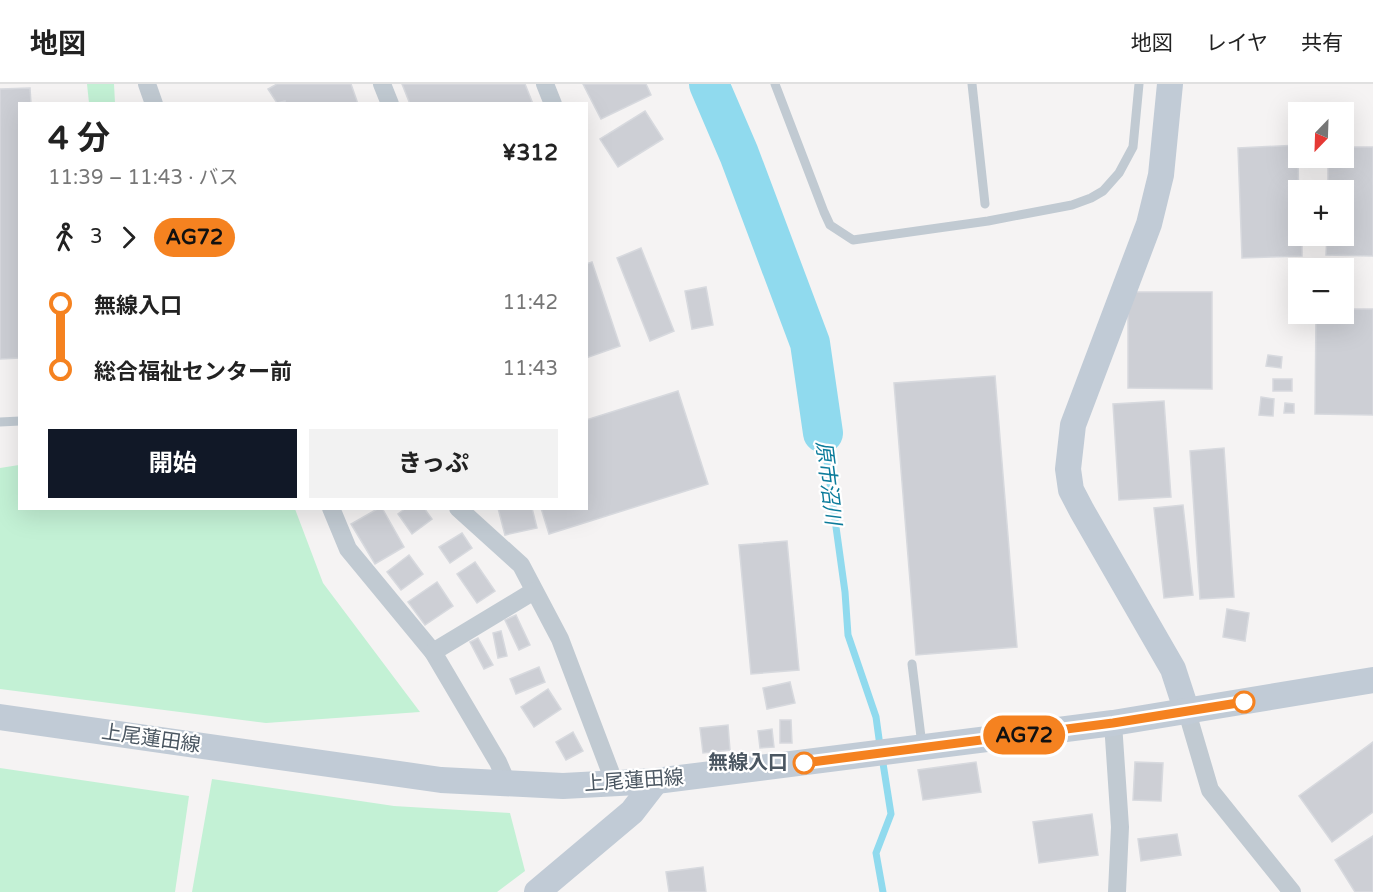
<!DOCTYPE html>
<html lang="ja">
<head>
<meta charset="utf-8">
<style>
  body { margin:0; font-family:"Varela Round","Noto Sans JP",sans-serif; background:#f2f2f2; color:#222; height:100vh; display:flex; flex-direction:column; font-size:22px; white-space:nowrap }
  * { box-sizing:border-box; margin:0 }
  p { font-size:20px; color:#767676 }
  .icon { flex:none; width:33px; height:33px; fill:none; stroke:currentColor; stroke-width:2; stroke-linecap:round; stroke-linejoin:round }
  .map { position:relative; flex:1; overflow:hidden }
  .panel { position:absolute; left:18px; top:18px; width:570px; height:408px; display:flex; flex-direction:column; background:#fff; border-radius:0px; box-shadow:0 6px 24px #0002 }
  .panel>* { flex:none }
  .badge { padding:0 12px; border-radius:20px; font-size:21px; line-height:39px }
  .needle { width:39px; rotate:203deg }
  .fabs { position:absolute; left:1288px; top:18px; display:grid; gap:12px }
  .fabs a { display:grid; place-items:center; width:66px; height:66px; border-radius:0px; background:#fff; box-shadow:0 6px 24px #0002; font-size:30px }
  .map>.badge { position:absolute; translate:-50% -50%; box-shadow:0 0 0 3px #fff }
  .legs { display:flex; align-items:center; gap:9px; height:66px; padding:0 30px; font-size:20px }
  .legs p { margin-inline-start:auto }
  .overview { display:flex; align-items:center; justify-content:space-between; height:102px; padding:0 30px }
  h1 { font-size:33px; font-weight:700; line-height:45px }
  .primary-button { display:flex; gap:12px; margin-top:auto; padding:12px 30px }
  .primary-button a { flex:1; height:69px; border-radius:0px; background:#111827; color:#fff; font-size:24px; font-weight:700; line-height:69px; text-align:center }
  .primary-button a+a { background:#f2f2f2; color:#222 }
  ul { padding:0 30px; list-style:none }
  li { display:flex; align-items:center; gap:21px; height:66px; font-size:22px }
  li i { display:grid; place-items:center; width:9px; height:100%; margin:0 8px; background:currentColor }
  li i::after { content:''; width:15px; height:15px; margin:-8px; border:4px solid; border-radius:50%; background:#fff }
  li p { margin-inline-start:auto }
  li:first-child i { background:linear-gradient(#0000 50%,currentColor 0) }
  li:last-child i { background:linear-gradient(currentColor 50%,#0000 0) }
  header { display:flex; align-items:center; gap:36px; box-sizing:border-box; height:84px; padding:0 30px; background:#fff; border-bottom:2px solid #e0e0e0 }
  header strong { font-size:28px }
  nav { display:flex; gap:33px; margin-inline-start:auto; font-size:21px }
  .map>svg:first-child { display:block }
  .green { fill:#c3f1d5 }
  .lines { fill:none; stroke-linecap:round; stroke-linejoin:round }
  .stream { stroke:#90daee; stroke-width:7 }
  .river { stroke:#90daee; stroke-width:40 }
  .building { fill:#cdcfd5; stroke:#d7d9de; stroke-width:1.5 }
  .lane { stroke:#c1cad2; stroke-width:9 }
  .street { stroke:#c1cad2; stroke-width:18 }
  .secondary { stroke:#c1cbd6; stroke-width:26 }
  .line-1-casing { stroke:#fff; stroke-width:14 }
  .line-1 { stroke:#f58220; stroke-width:9 }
  .stop-1-dot { fill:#fff; stroke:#f58220; stroke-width:3 }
  .labels { text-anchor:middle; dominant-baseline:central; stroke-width:4.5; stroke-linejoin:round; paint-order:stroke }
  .street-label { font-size:20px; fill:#4a5661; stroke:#fff }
  .stop-label { font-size:20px; font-weight:bold; fill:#4a5661; stroke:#fff; text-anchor:end }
  .water-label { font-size:21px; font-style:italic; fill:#0c7c9b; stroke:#fff }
</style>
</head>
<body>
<header>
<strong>地図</strong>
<nav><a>地図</a><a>レイヤ</a><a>共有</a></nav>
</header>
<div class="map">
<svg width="1373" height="808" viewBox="0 0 1373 808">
  <rect width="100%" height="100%" fill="#f5f3f3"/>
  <g class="green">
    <polygon points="87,0 114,0 115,19 89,19"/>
    <polygon points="19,381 20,424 295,425 323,499 420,628 266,639 0,605 0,384"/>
    <polygon points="0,684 189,712 175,808 0,808"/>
    <polygon points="212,695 394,722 510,729 525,787 497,808 192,808"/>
  </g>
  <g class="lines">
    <g class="stream">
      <polyline points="823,349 845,508 848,551 876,633 880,662"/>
      <polyline points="882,673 891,730 876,769 883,808"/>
    </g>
    <polyline class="river" points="709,0 739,70 810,259 823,349"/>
  </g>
  <g class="building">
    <polygon points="351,0 358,20 285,20 285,17 277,19 268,5 277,0"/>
    <polygon points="402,0 525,0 533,20 410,20"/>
    <polygon points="583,0 646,0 651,11 601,35"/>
    <polygon points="30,4 31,20 20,20 20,274 0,275 0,5"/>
    <polygon points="645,27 663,55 618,83 600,55"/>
    <polygon points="1298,61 1299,152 1302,152 1302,172 1242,174 1238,64"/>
    <polygon points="1344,63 1373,63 1373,172 1326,171 1327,152 1344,152 1344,106 1328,106 1328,74 1344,74"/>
    <polygon points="641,164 674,247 650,257 617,174"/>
    <polygon points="592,178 620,262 586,274 586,180"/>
    <polygon points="706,203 713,241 692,245 685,207"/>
    <polygon points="1128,208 1212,208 1212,305 1128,304"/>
    <polygon points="1344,225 1373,225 1373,331 1315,330 1316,230 1344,230"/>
    <polygon points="1268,271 1282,273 1281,284 1266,282"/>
    <polygon points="995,292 1017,563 916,571 894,299"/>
    <rect x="1273" y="295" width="19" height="12"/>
    <polygon points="678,307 708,400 549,450 541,424 586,424 586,336"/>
    <polygon points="1261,313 1274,315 1273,332 1259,331"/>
    <polygon points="1164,317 1171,413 1119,416 1113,320"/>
    <polygon points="1285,319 1294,320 1294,329 1284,329"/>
    <polygon points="1224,364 1234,513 1200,515 1190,367"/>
    <polygon points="1183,421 1193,511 1164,514 1154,424"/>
    <polygon points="379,424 382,424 404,463 375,480 351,440"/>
    <polygon points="406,424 424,424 432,435 412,450 398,430"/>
    <polygon points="498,424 532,424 537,444 505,451"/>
    <polygon points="462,449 472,464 450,479 439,463"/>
    <polygon points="787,457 799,586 751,590 739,461"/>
    <polygon points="409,471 423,490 401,506 387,488"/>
    <polygon points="475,478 495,507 477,519 457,490"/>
    <polygon points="437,498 453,522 425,541 408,518"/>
    <polygon points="1227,525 1249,529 1245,557 1223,553"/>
    <polygon points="516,531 530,561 519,566 505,536"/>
    <polygon points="501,547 507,572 498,574 493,549"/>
    <polygon points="478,554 493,581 484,585 470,558"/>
    <polygon points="539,583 545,598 516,610 510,595"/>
    <polygon points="790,598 795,619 767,625 763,604"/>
    <polygon points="548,605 561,625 534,643 521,623"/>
    <polygon points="780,636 791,636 792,659 780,659"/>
    <polygon points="728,641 730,666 703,669 700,644"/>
    <polygon points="772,645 774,663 760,664 758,647"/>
    <polygon points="573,648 583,667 566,676 556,658"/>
    <polygon points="1373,658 1373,728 1332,758 1299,712"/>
    <polygon points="976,678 981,708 923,716 918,686"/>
    <polygon points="1135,678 1163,679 1161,717 1133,716"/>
    <polygon points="1092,730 1098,771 1039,779 1033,738"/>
    <polygon points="1177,750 1181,771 1141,777 1138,755"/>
    <polygon points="1373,752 1373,808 1355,808 1335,776"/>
    <polygon points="703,783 706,808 669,808 666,788"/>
  </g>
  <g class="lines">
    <g class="lane">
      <polyline points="775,0 824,128 830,141 853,156 988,137 1072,121 1091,114 1103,107 1119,89 1133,63 1139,0"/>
      <polyline points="972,0 985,120"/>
      <polyline points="0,338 20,337"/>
      <polyline points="912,580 922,661"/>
    </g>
    <g class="street">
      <polyline points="147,0 154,20"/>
      <polyline points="382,0 390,20"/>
      <polyline points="545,0 553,20"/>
      <polyline points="331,424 348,465 433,568 498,678 508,701"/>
      <polyline points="458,424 521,481 560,555 615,700"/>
      <polyline points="433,568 534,507"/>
      <polyline points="1187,628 1210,706 1292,808"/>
      <polyline points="1113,639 1120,743 1117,808"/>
    </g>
    <g class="secondary">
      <polyline points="1170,0 1161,91 1149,140 1073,341 1068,385 1071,406 1082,427 1173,585 1187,628"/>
      <polyline points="0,633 441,696 563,702 656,697 1113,639 1373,596"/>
      <polyline points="537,808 632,728 656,697"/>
    </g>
  </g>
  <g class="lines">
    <g class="line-1-casing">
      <polyline id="line-1" points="804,679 1113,639 1244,618"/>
    </g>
    <use href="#line-1" class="line-1"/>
  </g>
  <g class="stop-1-dot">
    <circle cx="1244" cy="618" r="10"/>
    <circle cx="804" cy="679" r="10"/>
  </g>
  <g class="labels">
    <g class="street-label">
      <text transform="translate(151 655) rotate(8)">上尾蓮田線</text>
      <text transform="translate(634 697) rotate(-4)">上尾蓮田線</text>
    </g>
    <g class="stop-label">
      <text x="788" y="679">無線入口</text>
    </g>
    <g class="water-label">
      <text transform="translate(828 399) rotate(83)">原市沼川</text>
    </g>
  </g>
</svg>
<div class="fabs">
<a><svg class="needle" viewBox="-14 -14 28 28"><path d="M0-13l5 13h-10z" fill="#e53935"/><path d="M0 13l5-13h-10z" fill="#767676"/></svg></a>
<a>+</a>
<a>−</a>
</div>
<b class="badge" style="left:1024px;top:651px;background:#f58220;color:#111">AG72</b>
<section class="panel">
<div class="overview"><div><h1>4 分</h1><p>11:39 – 11:43 · バス</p></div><b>¥312</b></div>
<div class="legs"><svg class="icon" aria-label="walk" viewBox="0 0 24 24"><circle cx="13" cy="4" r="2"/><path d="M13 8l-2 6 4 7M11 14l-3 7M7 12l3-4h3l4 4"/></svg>3<svg class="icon" aria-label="forward" viewBox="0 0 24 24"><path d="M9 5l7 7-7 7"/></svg><b class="badge" style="background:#f58220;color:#111">AG72</b></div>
<ul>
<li><i style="color:#f58220"></i><b>無線入口</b><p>11:42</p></li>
<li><i style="color:#f58220"></i><b>総合福祉センター前</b><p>11:43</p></li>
</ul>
<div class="primary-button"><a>開始</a><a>きっぷ</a></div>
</section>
</div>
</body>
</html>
